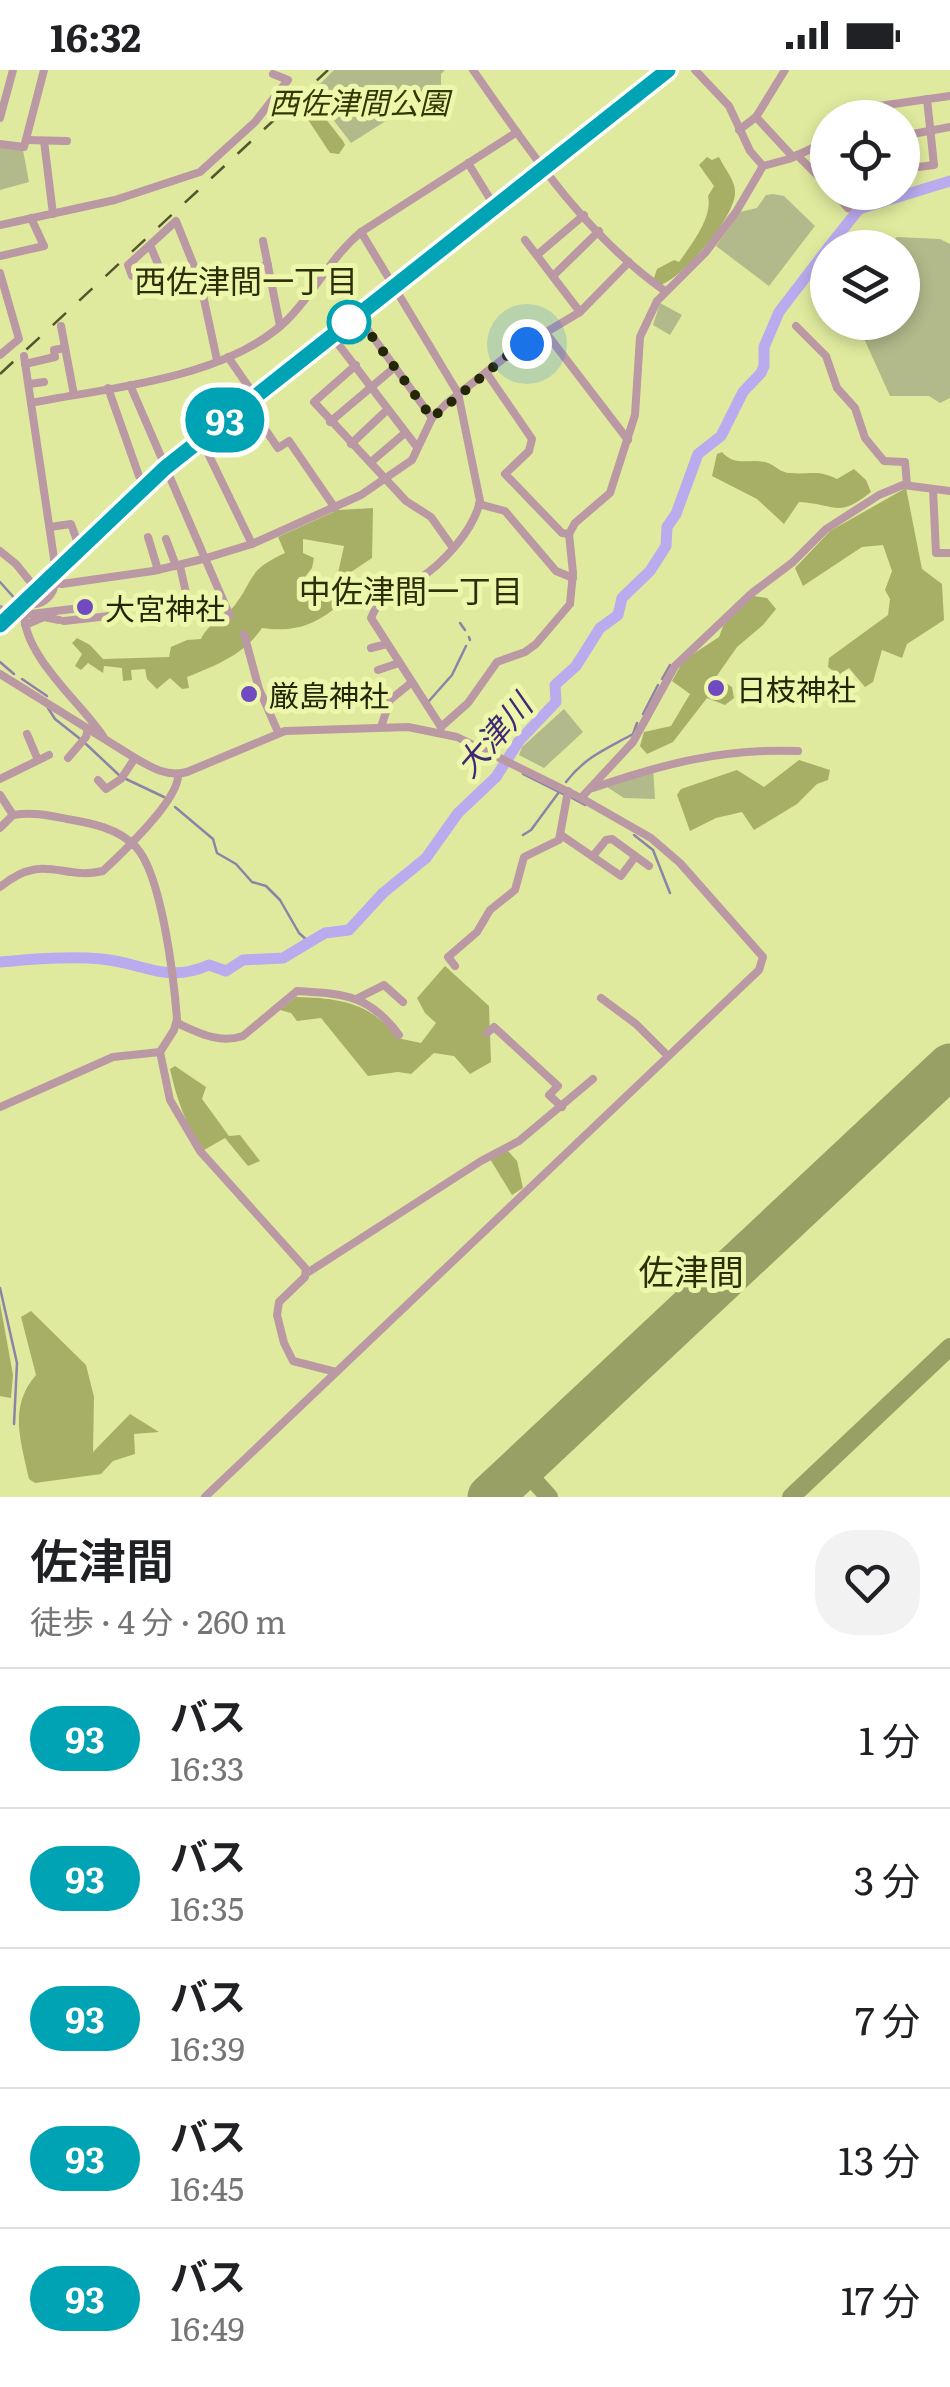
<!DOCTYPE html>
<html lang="ja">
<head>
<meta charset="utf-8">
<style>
  body { margin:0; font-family:Literata,"Noto Sans JP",serif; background:#f2f2f2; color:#202124; height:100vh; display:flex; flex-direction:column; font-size:38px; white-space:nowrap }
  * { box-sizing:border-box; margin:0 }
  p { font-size:32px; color:#757577 }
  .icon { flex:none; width:55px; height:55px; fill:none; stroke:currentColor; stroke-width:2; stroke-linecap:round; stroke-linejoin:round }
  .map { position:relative; height:1427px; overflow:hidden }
  .side { display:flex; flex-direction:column; background:#fff; flex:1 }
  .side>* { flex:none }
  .badge { padding:0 20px; border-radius:32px; font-size:35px; line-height:65px }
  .controls { position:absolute; left:810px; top:30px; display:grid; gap:20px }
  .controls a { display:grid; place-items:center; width:110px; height:110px; border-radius:50%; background:#fff; box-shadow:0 5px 15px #0003; font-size:50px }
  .you { position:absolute; width:50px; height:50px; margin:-25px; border:8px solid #fff; border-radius:50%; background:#1a73e8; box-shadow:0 0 0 15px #1a73e833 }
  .map>.badge { position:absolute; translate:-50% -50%; box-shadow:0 0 0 5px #fff }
  .round { display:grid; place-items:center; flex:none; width:105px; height:105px; border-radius:40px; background:#f2f2f2 }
  .overview { display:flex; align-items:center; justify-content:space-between; height:170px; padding:0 30px }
  h1 { font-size:48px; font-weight:600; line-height:75px }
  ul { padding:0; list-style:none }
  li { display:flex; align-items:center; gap:30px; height:140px; padding:0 30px; border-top:2px solid #e0e0e0 }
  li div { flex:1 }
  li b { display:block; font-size:38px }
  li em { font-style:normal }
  li .badge { min-width:110px; font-weight:700; text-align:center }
  .status { display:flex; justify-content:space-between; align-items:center; height:70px; padding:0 50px; background:#fff; direction:ltr }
  .status svg { height:28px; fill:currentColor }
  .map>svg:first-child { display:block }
  .green { fill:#b2b98b }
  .forest { fill:#a7af66 }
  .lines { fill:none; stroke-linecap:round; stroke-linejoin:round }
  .stream { stroke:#8d83a9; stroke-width:2.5 }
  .river { stroke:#baabef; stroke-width:11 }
  .taxiway { stroke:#98a065; stroke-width:18 }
  .runway { stroke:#98a065; stroke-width:45 }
  .minor { stroke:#ba98a4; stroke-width:8 }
  .major { stroke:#935971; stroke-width:9 }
  .rail { stroke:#51562c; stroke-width:2.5; stroke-dasharray:18 18; stroke-linecap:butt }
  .line-casing { stroke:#fff; stroke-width:22 }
  .line { stroke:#00a3b4; stroke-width:15 }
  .walk { stroke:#232607; stroke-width:10; stroke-dasharray:0 18 }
  .stop-dot { fill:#fff; stroke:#00a3b4; stroke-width:5 }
  .poi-dot { fill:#714ac2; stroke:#edf7ab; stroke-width:4 }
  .labels { text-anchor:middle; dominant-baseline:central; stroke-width:10; stroke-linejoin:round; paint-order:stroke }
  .park-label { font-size:30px; font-style:italic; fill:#343800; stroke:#edf7ab }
  .poi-label { font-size:30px; fill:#232607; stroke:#edf7ab; text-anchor:start }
  .neighbourhood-label { font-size:32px; fill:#2b2e06; stroke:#edf7ab }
  .water-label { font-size:32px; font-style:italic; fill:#422875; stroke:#edf7ab }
  .quarter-label { font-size:35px; fill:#2b2e06; stroke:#edf7ab }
</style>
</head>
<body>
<div class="status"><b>16:32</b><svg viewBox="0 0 49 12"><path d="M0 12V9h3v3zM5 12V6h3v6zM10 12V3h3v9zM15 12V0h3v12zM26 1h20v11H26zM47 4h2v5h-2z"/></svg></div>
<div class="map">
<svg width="950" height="1427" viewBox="0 0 950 1427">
  <rect width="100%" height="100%" fill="#e0ea9e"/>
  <g class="green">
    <polygon points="334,0 445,0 441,4 441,16 351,73 312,22"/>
    <polygon points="0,76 23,80 29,112 0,120"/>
    <polygon points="773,124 784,126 815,156 769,216 716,176 740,142 757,138 766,125"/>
    <polygon points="897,167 940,169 950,174 950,328 940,333 929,326 890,326 857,253 902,252 902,178 886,177"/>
    <polygon points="660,233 682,245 670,265 653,255"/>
    <polygon points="564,639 583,662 544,698 519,685 522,677"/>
    <polygon points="653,698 655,729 624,728 604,715"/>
  </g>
  <g class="forest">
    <polygon points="308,26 343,71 345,75 339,84 330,83 301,39 300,32"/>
    <path d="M707 87 712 90 719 87C724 98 736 111 735 123 735 147 683 208 660 215L654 208 657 199 674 190 679 192C691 175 713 147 708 126L714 116 699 95Z"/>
    <path d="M722 382C736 398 751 387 768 393 776 396 781 403 790 403 810 405 817 399 837 409L854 399 866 410 871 422C837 449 837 434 799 432L784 454 757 429 712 406 717 384Z"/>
    <polygon points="906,418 922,499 942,514 944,550 907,574 902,588 882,580 873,612 865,617 849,598 838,605 828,597 829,588 888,545 890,529 885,520 892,501 883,475 862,477 803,516 795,498 830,461"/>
    <path d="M373 438 372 488 336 512 344 476 303 469V483L314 488 312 498 305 507 327 513 342 532C318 554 296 563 262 558 245 584 215 596 187 607L189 618 182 619 170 608 157 619 147 609 145 599 131 600 132 610 123 611 122 598 104 596 103 603 88 593 81 600 75 596 82 584 72 573 77 568 90 575 103 589 169 587 171 577 187 570 201 569C209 552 225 548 235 535 256 506 248 500 285 483L278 467 338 440Z"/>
    <polygon points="753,526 767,528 776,539 763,555 737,577 716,607 732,617 734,628 725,635 707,628 673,672 647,684 640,676 644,662 671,656 690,624 672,611 684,590 719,567 723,556"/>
    <polygon points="799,690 830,700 828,710 817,714 797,734 754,760 742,742 716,748 690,761 677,725 681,719 737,700 764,717"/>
    <path d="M445 896 489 936 491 992 470 1004 454 986 434 983 411 1004 398 1002 368 1006 321 948 297 951 291 943 280 940 296 927C338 928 371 932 397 968L421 973 436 953 425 943 417 928Z"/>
    <path d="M175 996 206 1017 202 1029 229 1066 240 1065 260 1091 248 1096 225 1068 204 1080C186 1057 176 1027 170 999Z"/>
    <polygon points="508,1081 517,1091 523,1118 512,1125 490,1089"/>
    <polygon points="0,1233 13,1305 11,1328 0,1326"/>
    <path d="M31 1241 86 1295 94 1327 93 1382 130 1344 159 1362 134 1364 135 1384 113 1391 101 1404 35 1413 29 1409C21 1371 8 1337 36 1305L21 1247Z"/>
  </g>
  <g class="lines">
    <g class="stream">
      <polyline points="0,512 17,531"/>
      <polyline points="460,553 465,560"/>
      <polyline points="469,567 470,570"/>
      <polyline points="0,592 14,604"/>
      <polyline points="22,609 47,626"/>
      <polyline points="662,609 670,595"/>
      <polyline points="429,631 452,605 466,576"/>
      <polyline points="48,638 55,649 79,668"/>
      <polyline points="643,644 658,615"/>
      <polyline points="86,674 120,706"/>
      <polyline points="523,704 563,724"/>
      <polyline points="126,709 164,727"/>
      <path d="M566 712C585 687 606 679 633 664L637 653"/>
      <polyline points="572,728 585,735"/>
      <polyline points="175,737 213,769 217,783 236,794 252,812 266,816 280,830 299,863 309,872"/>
      <polyline points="523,765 531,760 559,722"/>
      <polyline points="634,765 653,780 670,823"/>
      <polyline points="0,1218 17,1293 14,1354"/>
    </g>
    <g class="river">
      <polyline points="828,178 859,139 950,111"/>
      <path d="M0 892C33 889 69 886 102 889 144 893 166 914 209 895L226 901 243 890 283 888 325 863 349 860 383 823 426 788 458 743 496 707 519 671 556 632 555 615 576 596 600 558 618 545 622 528 650 501 666 476 667 457 676 444 698 384 721 366 743 322 761 303 764 296V277L779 242 828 178"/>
    </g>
    <g class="taxiway">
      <polyline points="522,1397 549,1427"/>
      <polyline points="791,1427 950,1277"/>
    </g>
    <polyline class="runway" points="490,1427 950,996"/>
    <g class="minor">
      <path d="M473 0C529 80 584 164 665 221"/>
      <polyline points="695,0 729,36 750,81 763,96"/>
      <polyline points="756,47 793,87"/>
      <polyline points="0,48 13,0"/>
      <polyline points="860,48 872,37 950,26"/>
      <polyline points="739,60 756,47 785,0"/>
      <polyline points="902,66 950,57"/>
      <polyline points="26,70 67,71"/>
      <polyline points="44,71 53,144"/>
      <polyline points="0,74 24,77 44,0"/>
      <polyline points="797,85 822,110 828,110"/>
      <polyline points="468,93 495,137"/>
      <polyline points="902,99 934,95 927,29"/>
      <polyline points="833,122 848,138"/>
      <polyline points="0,155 115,130 200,102 255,52 288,10 273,4"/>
      <path d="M361 162 458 323 480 431C474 460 442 495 417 510 395 521 381 523 371 548L441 657"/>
      <polyline points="525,170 580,242"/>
      <polyline points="263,171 280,256"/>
      <polyline points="150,175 160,199 132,206 128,195 176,151 200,211 217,290"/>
      <polyline points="537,185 584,145"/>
      <polyline points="0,186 44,176 31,148"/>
      <polyline points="0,203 19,269 0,285"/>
      <polyline points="554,205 599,161"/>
      <polyline points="200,211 268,195"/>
      <polyline points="357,245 432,348"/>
      <polyline points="61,256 74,325"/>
      <polyline points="796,256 826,286 837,318 855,338 865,368 884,391 905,392 907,414"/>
      <polyline points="546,263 628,370"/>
      <polyline points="332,266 417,377"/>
      <polyline points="24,286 56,502"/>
      <polyline points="228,287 255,326"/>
      <polyline points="25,294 55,287 54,280 65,278"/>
      <polyline points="356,295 314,332 406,431 431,447 453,478"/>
      <polyline points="486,302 532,369 529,381 505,404 562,463 569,464"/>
      <polyline points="29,314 44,312"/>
      <polyline points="130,315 230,546"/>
      <polyline points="108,318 139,406 146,415"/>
      <path d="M31 333C111 317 225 309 286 251 315 223 328 190 361 162L517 62"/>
      <polyline points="247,333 278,378 289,371 335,438"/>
      <polyline points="330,352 395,297"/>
      <polyline points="201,369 252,474"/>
      <polyline points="351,374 387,340"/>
      <polyline points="371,392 405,363"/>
      <polyline points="933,419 936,483 950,483"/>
      <polyline points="479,434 505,441 556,501 573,508"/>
      <polyline points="50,457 71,454 80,479"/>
      <polyline points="148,467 158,500"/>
      <polyline points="166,469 176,496"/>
      <polyline points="0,481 16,494 37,520"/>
      <polyline points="180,496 188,532"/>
      <polyline points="50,508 54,513 62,514 153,501 203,489 252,474 361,425 412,390 432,348 446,334 508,285 580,242 629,192"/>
      <path d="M54 513C55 524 43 535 32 534L24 543C24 586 79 631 103 666"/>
      <polyline points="0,539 7,549"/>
      <polyline points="23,545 80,538"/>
      <polyline points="64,551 109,546"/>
      <polyline points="25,555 44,547 59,550"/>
      <polyline points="244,564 259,619 278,662"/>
      <polyline points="371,578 387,574"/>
      <polyline points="378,600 399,593"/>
      <path d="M0 604 135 688C152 698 167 707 187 702L285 661 408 657 457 667 581 728 651 768 680 793 763 887 759 900 205 1427"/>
      <polyline points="381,657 390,630 412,612"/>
      <polyline points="441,657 468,633 497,592 525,582 536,574 570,534 573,503 569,464 575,453 610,423 635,345 640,267 657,231 705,183 736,142 763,96 789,89 828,71"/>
      <polyline points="27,664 38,690"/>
      <polyline points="68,688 86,667 88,658"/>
      <polyline points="0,709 49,685"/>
      <polyline points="98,710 106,719 121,709 135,688"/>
      <path d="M593 718C663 694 723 678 798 681"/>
      <path d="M0 725 13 745C33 742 47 745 67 749 91 753 118 758 136 777 162 805 174 910 177 949L174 960 160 982 113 987 0 1037"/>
      <polyline points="581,728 633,672 675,596 752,523 793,492 826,459 879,425 903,415 950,421"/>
      <polyline points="0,758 13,745"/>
      <polyline points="561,765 621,806 635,787"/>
      <polyline points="593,786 606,770 612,769 649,796"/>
      <path d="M0 817C44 781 61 811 103 801 122 783 180 729 178 704"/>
      <polyline points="455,896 448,887 477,862 490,840 515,820 524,787 559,770 568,721"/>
      <polyline points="358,928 384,915 403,932"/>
      <polyline points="601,928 636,954 668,986"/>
      <path d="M177 953C199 963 219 974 243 966L297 921C343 924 369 924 399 965"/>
      <polyline points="487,963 494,957 558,1016 549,1025 562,1037"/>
      <polyline points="160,982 170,1030 200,1081 306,1199 305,1207 279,1232 277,1245 284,1273 293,1291 336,1302"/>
      <polyline points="307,1203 481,1091 519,1071 593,1009"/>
    </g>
    <polyline class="major" points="0,555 165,398 668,0"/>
    <polyline class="rail" points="0,304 328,0"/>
  </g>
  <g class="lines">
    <g class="line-casing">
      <polyline id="line" points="0,555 165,398 668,0"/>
    </g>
    <use href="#line" class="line"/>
    <polyline class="walk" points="349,252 357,246 432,348 508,285 527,274"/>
  </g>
  <circle class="stop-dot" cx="349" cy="252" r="20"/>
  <g class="poi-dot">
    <circle cx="85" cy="537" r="10"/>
    <circle cx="716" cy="618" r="10"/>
    <circle cx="249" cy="624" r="10"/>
  </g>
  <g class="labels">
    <g class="park-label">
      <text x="359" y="31">西佐津間公園</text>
    </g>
    <g class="poi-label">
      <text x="105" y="537">大宮神社</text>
      <text x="736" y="618">日枝神社</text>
      <text x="269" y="624">厳島神社</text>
    </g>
    <g class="neighbourhood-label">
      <text x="246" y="209">西佐津間一丁目</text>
      <text x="411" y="519">中佐津間一丁目</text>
    </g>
    <g class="water-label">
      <text transform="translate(492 664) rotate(-49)">大津川</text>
    </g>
    <g class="quarter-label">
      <text x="691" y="1200">佐津間</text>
    </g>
  </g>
</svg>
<div class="controls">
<a><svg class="icon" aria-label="locate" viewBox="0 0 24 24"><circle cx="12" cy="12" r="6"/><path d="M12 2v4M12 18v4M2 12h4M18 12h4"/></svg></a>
<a><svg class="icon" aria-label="layers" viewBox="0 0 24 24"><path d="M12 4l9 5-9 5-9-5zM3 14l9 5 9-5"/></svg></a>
</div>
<div class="you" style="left:527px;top:274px"></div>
<b class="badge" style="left:225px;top:350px;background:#00a3b4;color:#fff">93</b>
</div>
<section class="side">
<div class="overview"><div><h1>佐津間</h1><p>徒歩 · 4 分 · 260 m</p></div><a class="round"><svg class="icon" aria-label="heart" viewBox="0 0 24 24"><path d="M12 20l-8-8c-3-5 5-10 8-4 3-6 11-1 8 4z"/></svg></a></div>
<ul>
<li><span class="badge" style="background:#00a3b4;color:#fff">93</span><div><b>バス</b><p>16:33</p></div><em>1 分</em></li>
<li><span class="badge" style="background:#00a3b4;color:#fff">93</span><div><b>バス</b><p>16:35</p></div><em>3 分</em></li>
<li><span class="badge" style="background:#00a3b4;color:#fff">93</span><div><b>バス</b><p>16:39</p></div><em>7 分</em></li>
<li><span class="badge" style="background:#00a3b4;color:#fff">93</span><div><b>バス</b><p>16:45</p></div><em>13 分</em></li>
<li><span class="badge" style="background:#00a3b4;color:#fff">93</span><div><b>バス</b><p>16:49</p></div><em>17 分</em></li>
</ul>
</section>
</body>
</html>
